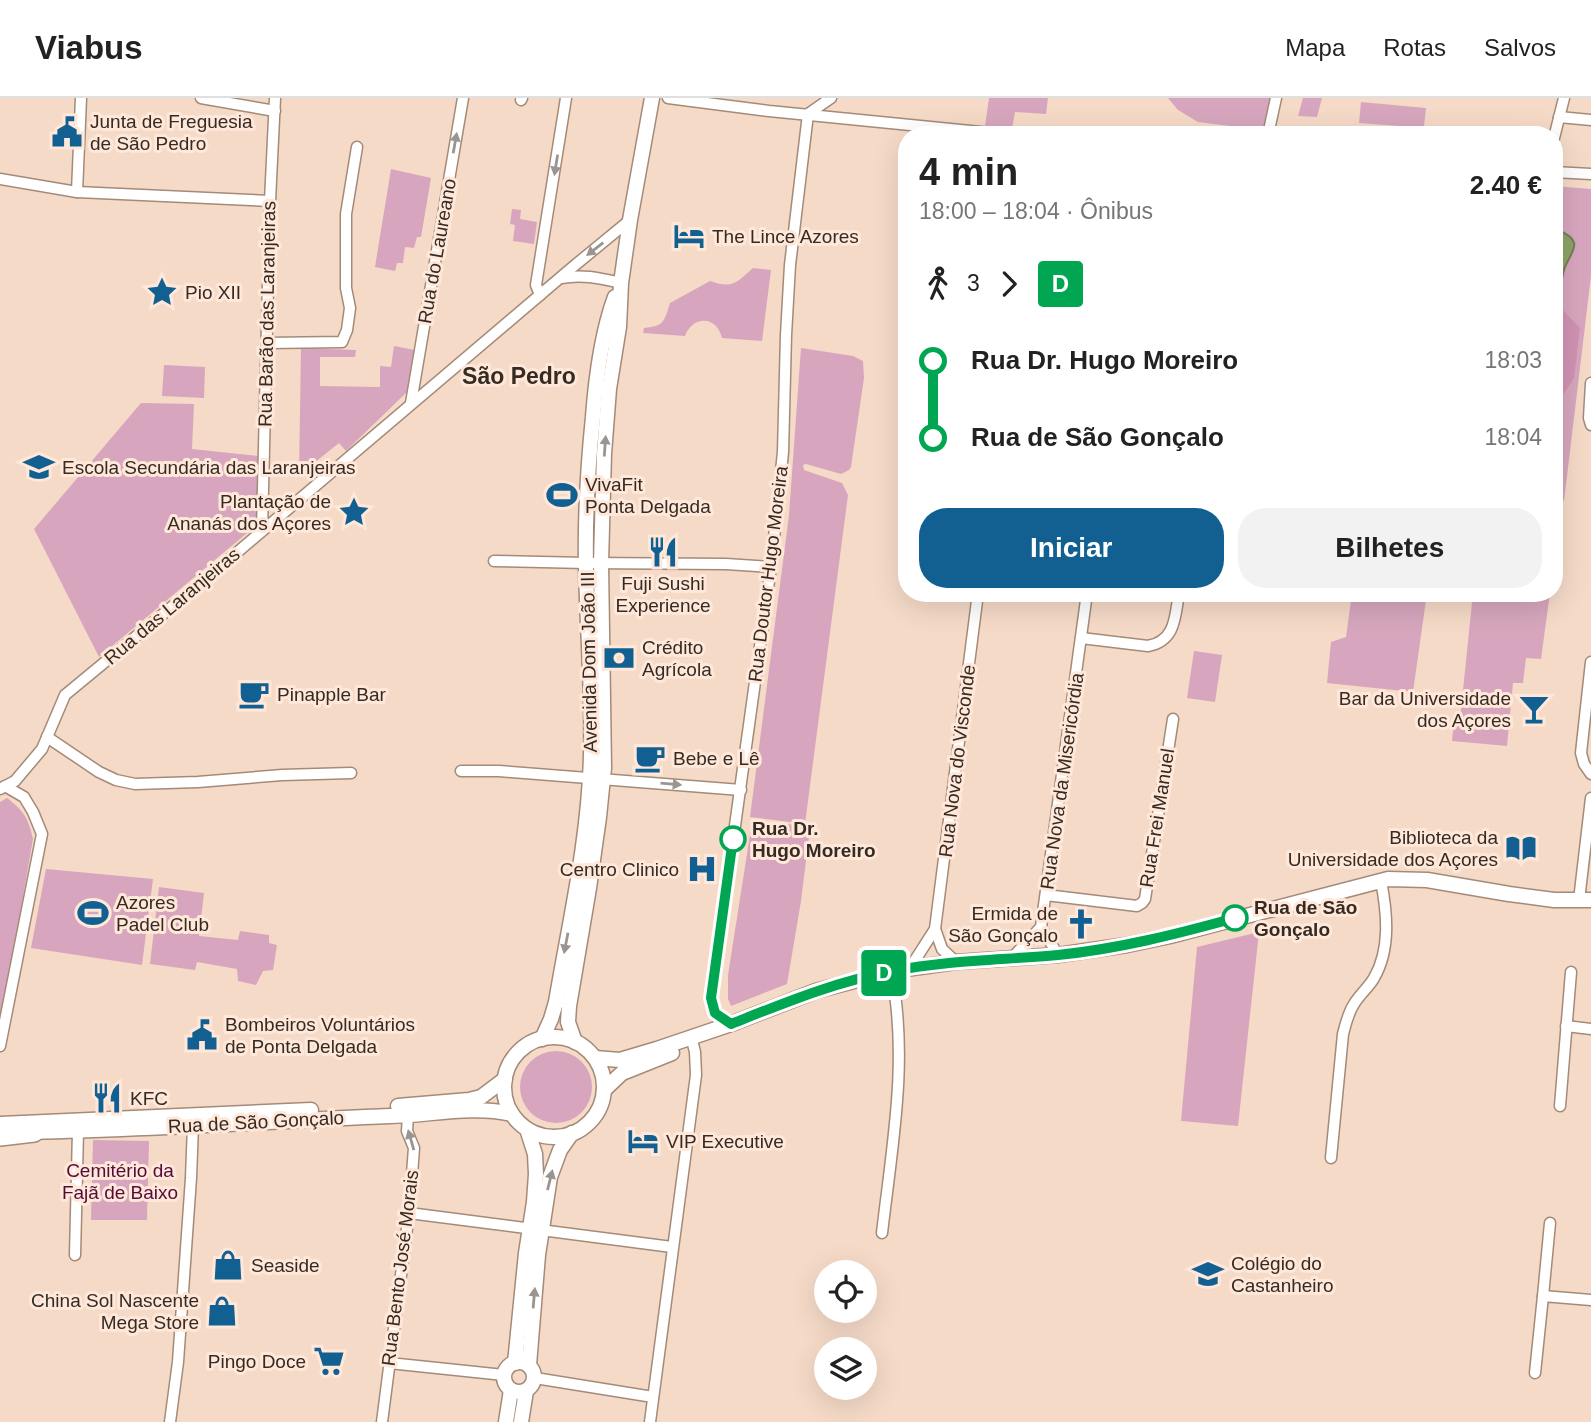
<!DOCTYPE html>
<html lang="pt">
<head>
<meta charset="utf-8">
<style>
  body { margin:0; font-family:Arial,sans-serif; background:#f2f2f2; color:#222; height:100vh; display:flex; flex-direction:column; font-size:26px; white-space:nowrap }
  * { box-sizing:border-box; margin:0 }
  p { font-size:23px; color:#767676 }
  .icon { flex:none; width:38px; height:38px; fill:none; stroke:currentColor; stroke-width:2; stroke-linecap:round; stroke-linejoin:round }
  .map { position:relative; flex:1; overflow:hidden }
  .details { position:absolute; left:898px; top:28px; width:665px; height:476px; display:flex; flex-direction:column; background:#fff; border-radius:28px; box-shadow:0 7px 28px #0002 }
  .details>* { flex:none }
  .badge { padding:0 14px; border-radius:5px; font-size:24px; line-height:46px }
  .controls { position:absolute; left:814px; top:1162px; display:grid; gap:14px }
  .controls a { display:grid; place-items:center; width:63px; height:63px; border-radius:50%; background:#fff; box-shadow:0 7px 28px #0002; font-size:35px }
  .map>.badge { position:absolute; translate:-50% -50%; box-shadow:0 0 0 4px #fff }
  .legs { display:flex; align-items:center; gap:10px; height:77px; padding:0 21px; font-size:23px }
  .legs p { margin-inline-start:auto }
  .head { display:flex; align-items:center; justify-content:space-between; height:119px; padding:0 21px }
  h1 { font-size:38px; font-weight:700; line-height:52px }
  .action { display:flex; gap:14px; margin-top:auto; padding:14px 21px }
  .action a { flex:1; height:80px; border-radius:28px; background:#126092; color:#fff; font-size:28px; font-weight:700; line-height:80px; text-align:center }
  .action a+a { background:#f2f2f2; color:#222 }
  ul { padding:0 21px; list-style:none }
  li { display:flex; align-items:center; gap:24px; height:77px; font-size:26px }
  li i { display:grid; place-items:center; width:10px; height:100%; margin:0 9px; background:currentColor }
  li i::after { content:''; width:18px; height:18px; margin:-9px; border:5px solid; border-radius:50%; background:#fff }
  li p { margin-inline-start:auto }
  li:first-child i { background:linear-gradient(#0000 50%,currentColor 0) }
  li:last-child i { background:linear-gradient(currentColor 50%,#0000 0) }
  header { display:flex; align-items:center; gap:42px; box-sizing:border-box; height:98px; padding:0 35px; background:#fff; border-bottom:2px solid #e0e0e0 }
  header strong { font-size:33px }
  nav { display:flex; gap:38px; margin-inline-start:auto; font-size:24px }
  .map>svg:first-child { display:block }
  .green { fill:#d7a6be }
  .forest { fill:#d093b2 }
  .water { fill:#8da369; stroke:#737f54; stroke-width:2 }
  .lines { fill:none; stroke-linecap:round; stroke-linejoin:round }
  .street-casing { stroke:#a48a78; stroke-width:13 }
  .secondary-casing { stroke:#a48a78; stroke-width:17 }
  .highway-casing { stroke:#a48a78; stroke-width:22 }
  .street { stroke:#fff; stroke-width:10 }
  .secondary { stroke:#fff; stroke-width:14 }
  .highway { stroke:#fff; stroke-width:19 }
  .oneway { fill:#9a9591 }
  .line-1-casing { stroke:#fff; stroke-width:16 }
  .line-1 { stroke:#00a651; stroke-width:10 }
  .stop-1-dot { fill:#fff; stroke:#00a651; stroke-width:3.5 }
  .labels { text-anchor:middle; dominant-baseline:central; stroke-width:6; stroke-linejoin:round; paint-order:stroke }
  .poi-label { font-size:19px; fill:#352b23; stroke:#ffe8d9; text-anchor:start }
  .street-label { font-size:19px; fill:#352b23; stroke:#ffe8d9 }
  .stop-label { font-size:19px; font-weight:bold; fill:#352b23; stroke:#ffe8d9; text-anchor:start }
  .park-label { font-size:19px; fill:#540b39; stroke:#ffe8d9 }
  .quarter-label { font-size:23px; font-weight:bold; fill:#352b23; stroke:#ffe8d9 }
</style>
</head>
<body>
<header>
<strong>Viabus</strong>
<nav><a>Mapa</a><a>Rotas</a><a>Salvos</a></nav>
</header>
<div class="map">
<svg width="1591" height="1324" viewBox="0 0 1591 1324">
  <rect width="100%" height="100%" fill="#f5dac7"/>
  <g class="green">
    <polygon points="989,0 1048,0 1046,16 1015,14 1012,31 985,28"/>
    <polygon points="1168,0 1271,0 1263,32 1198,24 1178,12"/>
    <polygon points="1303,0 1322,0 1317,19 1298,18"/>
    <polygon points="1361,4 1426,10 1423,37 1399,37 1399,28 1359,25"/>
    <polygon points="391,71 431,80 421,139 417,139 414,150 405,149 403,165 397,165 395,173 375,169"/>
    <polygon points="1554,88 1591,91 1591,178 1564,403 1554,401"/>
    <polygon points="512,111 521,112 520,121 537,124 534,146 513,143 515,127 510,126"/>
    <path d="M753 170 771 172 762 243 722 240C717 218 693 217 685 238L643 235 644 230C664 228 664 224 670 205L710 183C733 191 736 185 753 170Z"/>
    <polygon points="394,248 415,252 408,293 346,353 339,345 299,377 301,250 356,252 355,259 320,259 320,288 380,289 380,268 391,269"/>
    <polygon points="801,250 853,258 863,263 864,280 851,369 849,372 841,376 806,366 803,367 804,372 842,385 848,397 805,726 750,719 789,417"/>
    <polygon points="164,267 205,269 204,300 162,298"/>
    <polygon points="141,305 194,306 192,351 259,358 259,425 99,559 34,431"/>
    <polygon points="1352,495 1427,495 1413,594 1327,585 1331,544 1346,539"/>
    <polygon points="1473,495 1550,495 1541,561 1526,560 1523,585 1513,585 1507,648 1452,643 1454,622 1460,621"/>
    <polygon points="1194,553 1222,557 1215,604 1187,600"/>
    <path d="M7 700C24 713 28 720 33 741L0 932V704Z"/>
    <polygon points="752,724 800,727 810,731 801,803 787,886 731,908 728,901 728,877"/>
    <polygon points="46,771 153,781 142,867 31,850"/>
    <polygon points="159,789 204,795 199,838 238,842 240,833 269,837 269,845 277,847 273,872 263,873 256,887 238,883 237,871 197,864 195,872 150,866"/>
    <polygon points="1259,834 1238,1028 1181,1023 1197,849"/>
    <circle cx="556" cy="989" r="36"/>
    <polygon points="93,1042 149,1043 147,1122 91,1122"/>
  </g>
  <polygon class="forest" points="1554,209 1560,209 1580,230 1574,280 1558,304 1554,329"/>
  <path class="water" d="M1558 132C1584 143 1573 151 1565 169 1561 179 1563 188 1556 197L1554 196V134Z"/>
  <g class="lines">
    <g class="street-casing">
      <g id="street">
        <polyline points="201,0 275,13"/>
        <polyline points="668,0 769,13 1011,37"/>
        <polyline points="521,2 522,0"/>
        <polyline points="808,16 831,0"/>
        <polyline points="1559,19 1591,22"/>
        <polyline points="1268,37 1276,0"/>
        <polyline points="1554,40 1564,0"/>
        <polyline points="1554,74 1591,76"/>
        <polyline points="0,81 77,94 270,103"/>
        <polyline points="77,94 81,0"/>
        <path d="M561 180C583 176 599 180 621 185"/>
        <polyline points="540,197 536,187 566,0"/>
        <polyline points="267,245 342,244 347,232 350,210 346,190 346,116 357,49"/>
        <polyline points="1591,285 1589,320 1591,327"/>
        <polyline points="411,305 463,0"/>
        <polyline points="262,432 270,103 275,0"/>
        <polyline points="494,463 586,465 726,466 771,469"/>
        <path d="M1081 540 1148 548C1176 543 1175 518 1179 495"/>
        <polyline points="1591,564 1581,655 1584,666 1591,676"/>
        <polyline points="47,639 99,674 116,682 135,686 198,684 282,677 351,675"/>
        <polyline points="461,673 499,673 741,692"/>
        <polyline points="0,691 15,683 42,651 65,597 214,474 574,168 630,122"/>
        <polyline points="1046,797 1137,808 1142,805 1145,801 1173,621"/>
        <polyline points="1579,802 1591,700"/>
        <polyline points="1041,829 1058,857"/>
        <polyline points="935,831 942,851 956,864"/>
        <polyline points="1012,860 1041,829 1087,495"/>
        <polyline points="910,870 935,831 978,495"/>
        <polyline points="731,926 715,915 711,900 771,469 783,354 786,237 790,167 808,16"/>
        <polyline points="1566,928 1591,931"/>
        <polyline points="0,948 42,736 33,714 24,699 5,688"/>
        <polyline points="1560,1008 1571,874"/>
        <path d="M1331 1060 1343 936C1346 925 1348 915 1354 906 1360 896 1369 889 1374 880 1391 851 1387 814 1381 783"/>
        <polyline points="409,1115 672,1149"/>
        <path d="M882 1135C892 1048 909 960 891 873"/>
        <polyline points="75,1157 78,1033"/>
        <polyline points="1543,1198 1550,1125"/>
        <polyline points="389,1265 504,1277"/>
        <polyline points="1535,1275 1543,1198 1591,1202"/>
        <polyline points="535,1280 653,1299"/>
        <polyline points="170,1324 178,1264 191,1080 193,1027"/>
        <polyline points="382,1324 409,1115 414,1050 407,1033 408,1017"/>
        <polyline points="650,1324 696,977 695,954 693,946"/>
      </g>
    </g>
    <g class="secondary-casing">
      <g id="secondary">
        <circle cx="554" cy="989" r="50"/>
        <path d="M542 941 551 921 556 904C570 822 589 741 591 657 593 594 587 530 586 467 585 417 588 368 593 319 596 279 601 237 615 199"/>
        <polyline points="575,944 568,924 569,908 589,790 599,719 604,670 601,465 604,356 609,291 619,229 621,185 630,122 652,0"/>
        <polyline points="595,960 620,962 657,951 731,926 816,893 891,873 956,864 1058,857 1127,847 1170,838 1388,781 1427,782 1509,796 1554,802 1591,802"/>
        <polyline points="604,992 622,975 672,955"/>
        <polyline points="398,1008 469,1002 481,999 505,981"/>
        <polyline points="0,1026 311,1012"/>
        <path d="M26 1034C147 1032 268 1023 390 1018 431 1017 472 1007 512 1016"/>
        <circle cx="519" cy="1279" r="15"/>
        <polyline points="515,1265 526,1155 534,1104 536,1076 535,1056 527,1031"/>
        <polyline points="529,1267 538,1157 550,1079 560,1052 572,1035"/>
        <polyline points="506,1324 511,1292"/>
        <polyline points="521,1324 526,1293"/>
      </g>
    </g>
    <g class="highway-casing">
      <polyline id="highway" points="0,1038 34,1034"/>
    </g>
    <use href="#street" class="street"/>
    <use href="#secondary" class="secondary"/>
    <use href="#highway" class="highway"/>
  </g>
  <defs><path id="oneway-solid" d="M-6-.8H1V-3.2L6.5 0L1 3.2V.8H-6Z" transform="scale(1.75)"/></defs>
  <g class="oneway">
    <use href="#oneway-solid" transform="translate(455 45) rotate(-80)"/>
    <use href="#oneway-solid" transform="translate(556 67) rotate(99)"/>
    <use href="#oneway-solid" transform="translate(595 151) rotate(142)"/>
    <use href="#oneway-solid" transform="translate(605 348) rotate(-86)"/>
    <use href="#oneway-solid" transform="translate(671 686) rotate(5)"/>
    <use href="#oneway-solid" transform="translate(566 845) rotate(101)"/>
    <use href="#oneway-solid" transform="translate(411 1042) rotate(-106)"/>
    <use href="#oneway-solid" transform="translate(550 1082) rotate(-76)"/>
    <use href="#oneway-solid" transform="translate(534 1200) rotate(-85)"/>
  </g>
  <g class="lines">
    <g class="line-1-casing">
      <path id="line-1" d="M733 741 711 900 715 915 731 926C784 905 837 883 893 873 947 862 1003 862 1058 857 1118 851 1177 836 1235 820"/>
    </g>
    <use href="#line-1" class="line-1"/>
  </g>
  <defs>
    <g id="civic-bare" transform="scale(2.415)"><path d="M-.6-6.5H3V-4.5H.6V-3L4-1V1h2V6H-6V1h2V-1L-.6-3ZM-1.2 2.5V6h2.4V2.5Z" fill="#126092" stroke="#ffe8d9" stroke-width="2.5" paint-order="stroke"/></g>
    <g id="hotel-bare" transform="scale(2.415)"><path d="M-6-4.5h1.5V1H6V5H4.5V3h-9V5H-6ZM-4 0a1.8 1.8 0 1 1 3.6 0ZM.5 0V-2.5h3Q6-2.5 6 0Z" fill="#126092" stroke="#ffe8d9" stroke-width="2.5" paint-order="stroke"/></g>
    <g id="sight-bare" transform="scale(2.415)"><path d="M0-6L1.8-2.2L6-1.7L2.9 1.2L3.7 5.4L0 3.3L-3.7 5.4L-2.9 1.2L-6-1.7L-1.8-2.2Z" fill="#126092" stroke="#ffe8d9" stroke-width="2.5" paint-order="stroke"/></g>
    <g id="school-bare" transform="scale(2.415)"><path d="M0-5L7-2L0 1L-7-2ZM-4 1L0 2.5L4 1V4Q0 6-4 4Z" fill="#126092" stroke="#ffe8d9" stroke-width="2.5" paint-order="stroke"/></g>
    <g id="stadium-bare" transform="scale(2.415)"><path d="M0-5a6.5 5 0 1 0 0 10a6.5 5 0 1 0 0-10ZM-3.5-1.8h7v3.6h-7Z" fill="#126092" stroke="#ffe8d9" stroke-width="2.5" paint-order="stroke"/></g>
    <g id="restaurant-bare" transform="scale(2.415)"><path d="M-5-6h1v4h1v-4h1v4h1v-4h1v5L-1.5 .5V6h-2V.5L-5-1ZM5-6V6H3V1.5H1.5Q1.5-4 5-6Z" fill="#126092" stroke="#ffe8d9" stroke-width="2.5" paint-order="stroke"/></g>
    <g id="bank-bare" transform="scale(2.415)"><path d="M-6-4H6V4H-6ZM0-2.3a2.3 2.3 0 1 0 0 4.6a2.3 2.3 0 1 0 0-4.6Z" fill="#126092" stroke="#ffe8d9" stroke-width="2.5" paint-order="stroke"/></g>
    <g id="cafe-bare" transform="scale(2.415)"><path d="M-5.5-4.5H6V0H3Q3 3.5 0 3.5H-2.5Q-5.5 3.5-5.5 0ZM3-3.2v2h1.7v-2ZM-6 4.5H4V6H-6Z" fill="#126092" stroke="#ffe8d9" stroke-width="2.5" paint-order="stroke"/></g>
    <g id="bar-bare" transform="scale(2.415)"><path d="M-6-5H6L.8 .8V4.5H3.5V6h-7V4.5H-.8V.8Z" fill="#126092" stroke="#ffe8d9" stroke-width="2.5" paint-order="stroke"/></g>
    <g id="library-bare" transform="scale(2.415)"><path d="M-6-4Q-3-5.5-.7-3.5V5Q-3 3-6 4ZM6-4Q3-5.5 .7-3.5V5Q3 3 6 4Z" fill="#126092" stroke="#ffe8d9" stroke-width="2.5" paint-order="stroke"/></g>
    <g id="hospital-bare" transform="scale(2.415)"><path d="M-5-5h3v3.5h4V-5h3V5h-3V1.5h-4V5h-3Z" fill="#126092" stroke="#ffe8d9" stroke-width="2.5" paint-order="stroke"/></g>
    <g id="church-bare" transform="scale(2.415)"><path d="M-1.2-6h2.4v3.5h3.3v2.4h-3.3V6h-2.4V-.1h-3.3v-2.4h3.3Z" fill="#126092" stroke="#ffe8d9" stroke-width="2.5" paint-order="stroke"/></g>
    <g id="shop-bare" transform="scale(2.415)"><path d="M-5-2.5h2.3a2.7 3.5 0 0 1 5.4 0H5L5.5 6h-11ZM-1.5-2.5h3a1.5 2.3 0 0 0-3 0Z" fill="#126092" stroke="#ffe8d9" stroke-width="2.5" paint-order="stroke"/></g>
    <g id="supermarket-bare" transform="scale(2.415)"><path d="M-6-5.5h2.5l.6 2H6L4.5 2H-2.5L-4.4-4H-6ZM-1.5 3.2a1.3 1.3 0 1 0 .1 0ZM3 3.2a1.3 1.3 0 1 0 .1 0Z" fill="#126092" stroke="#ffe8d9" stroke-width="2.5" paint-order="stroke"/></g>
  </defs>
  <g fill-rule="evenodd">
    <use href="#civic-bare" x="67" y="34"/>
    <use href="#hotel-bare" x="689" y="138"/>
    <use href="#sight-bare" x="162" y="194"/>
    <use href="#school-bare" x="39" y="369"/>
    <use href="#stadium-bare" x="562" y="397"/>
    <use href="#sight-bare" x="354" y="414"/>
    <use href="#restaurant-bare" x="663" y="454"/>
    <use href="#bank-bare" x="619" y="560"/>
    <use href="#cafe-bare" x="254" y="596"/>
    <use href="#bar-bare" x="1534" y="611"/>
    <use href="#cafe-bare" x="650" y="660"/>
    <use href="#library-bare" x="1521" y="750"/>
    <use href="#hospital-bare" x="702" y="771"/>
    <use href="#stadium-bare" x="93" y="815"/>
    <use href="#church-bare" x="1081" y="826"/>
    <use href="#civic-bare" x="202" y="937"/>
    <use href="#restaurant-bare" x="107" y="1000"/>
    <use href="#hotel-bare" x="643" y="1043"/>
    <use href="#shop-bare" x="228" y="1167"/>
    <use href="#school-bare" x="1208" y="1176"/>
    <use href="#shop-bare" x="222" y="1213"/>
    <use href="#supermarket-bare" x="329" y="1263"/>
  </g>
  <g class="stop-1-dot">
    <circle cx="733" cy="741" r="12"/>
    <circle cx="1235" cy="820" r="12"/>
  </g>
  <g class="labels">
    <g class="poi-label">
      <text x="90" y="23">Junta de Freguesia<tspan x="90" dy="22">de São Pedro</tspan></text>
      <text x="712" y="138">The Lince Azores</text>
      <text x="185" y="194">Pio XII</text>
      <text x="62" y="369">Escola Secundária das Laranjeiras</text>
      <text x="585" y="386">VivaFit<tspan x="585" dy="22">Ponta Delgada</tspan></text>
      <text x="331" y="403" text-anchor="end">Plantação de<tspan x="331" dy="22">Ananás dos Açores</tspan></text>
      <text x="663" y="485" text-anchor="middle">Fuji Sushi<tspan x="663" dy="22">Experience</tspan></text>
      <text x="642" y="549">Crédito<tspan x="642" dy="22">Agrícola</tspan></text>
      <text x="277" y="596">Pinapple Bar</text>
      <text x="1511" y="600" text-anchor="end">Bar da Universidade<tspan x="1511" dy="22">dos Açores</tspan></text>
      <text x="673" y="660">Bebe e Lê</text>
      <text x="1498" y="739" text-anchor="end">Biblioteca da<tspan x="1498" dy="22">Universidade dos Açores</tspan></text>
      <text x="679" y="771" text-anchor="end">Centro Clinico</text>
      <text x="116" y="804">Azores<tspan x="116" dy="22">Padel Club</tspan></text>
      <text x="1058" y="815" text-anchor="end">Ermida de<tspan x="1058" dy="22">São Gonçalo</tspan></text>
      <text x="225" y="926">Bombeiros Voluntários<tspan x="225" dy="22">de Ponta Delgada</tspan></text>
      <text x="130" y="1000">KFC</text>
      <text x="666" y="1043">VIP Executive</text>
      <text x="1231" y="1165">Colégio do<tspan x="1231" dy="22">Castanheiro</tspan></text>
      <text x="251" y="1167">Seaside</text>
      <text x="199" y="1202" text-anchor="end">China Sol Nascente<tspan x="199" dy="22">Mega Store</tspan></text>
      <text x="306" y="1263" text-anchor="end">Pingo Doce</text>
    </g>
    <g class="street-label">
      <text transform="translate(437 153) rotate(-80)">Rua do Laureano</text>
      <text transform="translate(267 216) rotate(-89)">Rua Barão das Laranjeiras</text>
      <text transform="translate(768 476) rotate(-83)">Rua Doutor Hugo Moreira</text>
      <text transform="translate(172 508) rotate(-40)">Rua das Laranjeiras</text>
      <text transform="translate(589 564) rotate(-91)">Avenida Dom João III</text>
      <text transform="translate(957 663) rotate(-83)">Rua Nova do Visconde</text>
      <text transform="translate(1062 683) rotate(-82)">Rua Nova da Misericórdia</text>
      <text transform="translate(1157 720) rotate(-81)">Rua Frei Manuel</text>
      <text transform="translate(256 1024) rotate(-3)">Rua de São Gonçalo</text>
      <text transform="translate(400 1170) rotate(-83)">Rua Bento José Morais</text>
    </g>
    <g class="stop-label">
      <text x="752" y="730">Rua Dr.<tspan x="752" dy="22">Hugo Moreiro</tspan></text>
      <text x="1254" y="809">Rua de São<tspan x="1254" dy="22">Gonçalo</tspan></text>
    </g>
    <g class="park-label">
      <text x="120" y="1072">Cemitério da<tspan x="120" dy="22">Fajã de Baixo</tspan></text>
    </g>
    <g class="quarter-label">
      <text x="519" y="278">São Pedro</text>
    </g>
  </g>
</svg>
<div class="controls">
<a><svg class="icon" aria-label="locate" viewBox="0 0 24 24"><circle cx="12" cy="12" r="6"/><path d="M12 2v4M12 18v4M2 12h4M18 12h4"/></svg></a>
<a><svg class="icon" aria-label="layers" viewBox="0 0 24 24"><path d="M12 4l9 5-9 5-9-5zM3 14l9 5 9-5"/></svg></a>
</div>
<b class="badge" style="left:884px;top:875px;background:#00a651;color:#fff">D</b>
<section class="details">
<div class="head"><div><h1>4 min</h1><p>18:00 – 18:04 · Ônibus</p></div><b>2.40 €</b></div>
<div class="legs"><svg class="icon" aria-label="walk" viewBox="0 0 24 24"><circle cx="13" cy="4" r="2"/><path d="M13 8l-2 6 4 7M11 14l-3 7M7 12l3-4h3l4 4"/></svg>3<svg class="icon" aria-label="forward" viewBox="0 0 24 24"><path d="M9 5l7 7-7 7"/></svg><b class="badge" style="background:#00a651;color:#fff">D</b></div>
<ul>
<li><i style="color:#00a651"></i><b>Rua Dr. Hugo Moreiro</b><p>18:03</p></li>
<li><i style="color:#00a651"></i><b>Rua de São Gonçalo</b><p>18:04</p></li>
</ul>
<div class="action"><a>Iniciar</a><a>Bilhetes</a></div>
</section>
</div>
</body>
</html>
